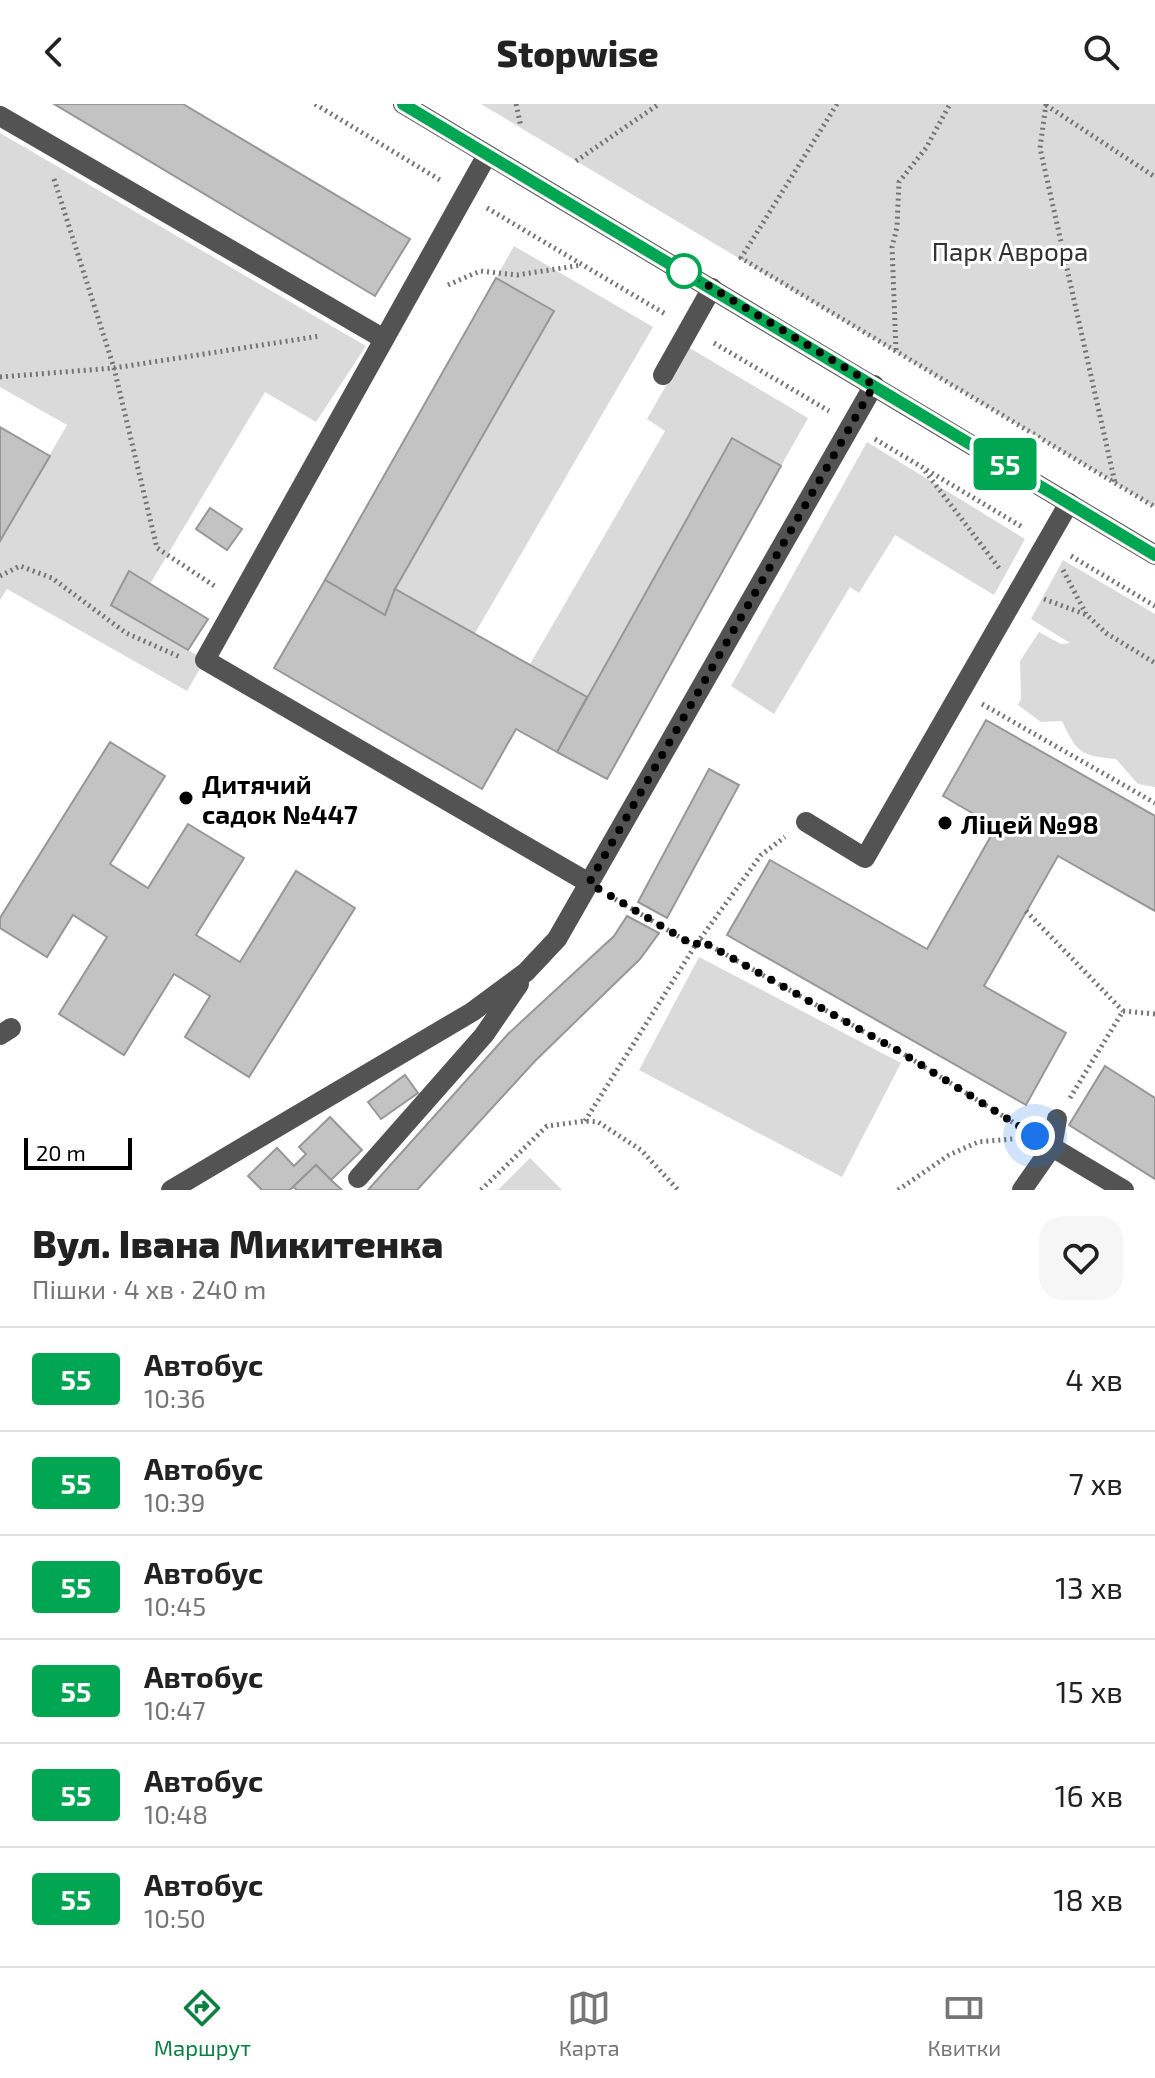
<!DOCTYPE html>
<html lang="uk">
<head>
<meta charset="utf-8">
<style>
  body { margin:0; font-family:"Exo 2",sans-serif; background:#f6f6f6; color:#222; height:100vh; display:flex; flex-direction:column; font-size:30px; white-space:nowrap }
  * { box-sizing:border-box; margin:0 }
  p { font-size:26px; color:#767676 }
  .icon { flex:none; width:44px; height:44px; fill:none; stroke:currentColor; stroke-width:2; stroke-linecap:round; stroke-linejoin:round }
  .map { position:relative; height:1086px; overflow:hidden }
  .side { display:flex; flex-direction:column; background:#fff; flex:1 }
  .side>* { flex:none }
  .badge { padding:0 16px; border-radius:6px; font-size:28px; line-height:52px }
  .scale { position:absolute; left:24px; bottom:20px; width:108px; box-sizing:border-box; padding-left:8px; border:4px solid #000; border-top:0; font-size:22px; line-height:28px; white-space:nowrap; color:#000; -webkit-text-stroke:6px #fff; paint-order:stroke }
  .you { position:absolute; width:40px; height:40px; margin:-20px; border:6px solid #fff; border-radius:50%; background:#1a73e8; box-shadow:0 0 0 12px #1a73e833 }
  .map>.badge { position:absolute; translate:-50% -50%; box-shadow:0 0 0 4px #fff }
  .round { display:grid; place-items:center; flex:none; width:84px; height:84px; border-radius:24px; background:#f6f6f6 }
  .overview { display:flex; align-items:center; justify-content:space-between; height:136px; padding:0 32px }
  h1 { font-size:38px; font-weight:800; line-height:60px }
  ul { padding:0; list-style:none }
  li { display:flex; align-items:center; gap:24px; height:104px; padding:0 32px; border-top:2px solid #e0e0e0 }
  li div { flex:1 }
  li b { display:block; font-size:30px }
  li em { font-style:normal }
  li .badge { min-width:88px; font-weight:700; text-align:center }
  header { display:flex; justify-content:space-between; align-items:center; height:104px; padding:0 32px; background:#fff; font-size:36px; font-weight:800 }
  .tabs { display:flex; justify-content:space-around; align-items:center; height:112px; border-top:2px solid #e0e0e0; background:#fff; font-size:22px; color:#767676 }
  .tabs a { display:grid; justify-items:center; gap:4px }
  .tabs .current { color:#0b8043 }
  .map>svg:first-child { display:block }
  .green { fill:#dadada }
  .building { fill:#c3c3c3; stroke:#979797; stroke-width:2 }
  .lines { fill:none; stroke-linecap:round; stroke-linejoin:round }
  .path { stroke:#757575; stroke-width:5; stroke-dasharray:2 4; stroke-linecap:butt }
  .minor { stroke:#535353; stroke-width:20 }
  .line-casing { stroke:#fff; stroke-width:18 }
  .line { stroke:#00a651; stroke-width:12 }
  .walk { stroke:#000; stroke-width:8; stroke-dasharray:0 14.4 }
  .stop-dot { fill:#fff; stroke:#00a651; stroke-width:4 }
  .poi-dot { fill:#000; stroke:#fff; stroke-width:3 }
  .labels { text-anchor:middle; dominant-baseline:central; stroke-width:6; stroke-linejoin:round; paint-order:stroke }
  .park-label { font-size:26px; fill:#313131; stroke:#fff }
  .poi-label { font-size:26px; font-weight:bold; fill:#000; stroke:#fff; text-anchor:start }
</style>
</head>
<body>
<header><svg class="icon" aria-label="back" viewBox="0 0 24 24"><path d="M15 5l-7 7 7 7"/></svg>Stopwise<svg class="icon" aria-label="search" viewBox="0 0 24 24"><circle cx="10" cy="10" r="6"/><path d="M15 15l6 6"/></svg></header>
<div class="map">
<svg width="1155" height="1086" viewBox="0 0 1155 1086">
  <rect width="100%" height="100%" fill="#fff"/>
  <g class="green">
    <polygon points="481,0 1155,0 1155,403"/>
    <polygon points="0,29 366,242 316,318 265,288 150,480 129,467 111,500 205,556 187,587 7,485 0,496 0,437 67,321 0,283"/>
    <polygon points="514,142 653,223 474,531 395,485 554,207 496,174"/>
    <polygon points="688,243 808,314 781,362 731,335 587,593 530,560 665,327 647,315"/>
    <polygon points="867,338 1025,435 994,491 895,431 859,489 850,483 774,610 731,582"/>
    <path d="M1063 456 1155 510V683L1138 680 1116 655C1081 652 1077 649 1062 617L1041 618 1018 601 1021 595 1020 557 1039 528 1061 540 1070 539 1031 515Z"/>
    <polygon points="699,853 901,959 842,1073 639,966"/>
    <polygon points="530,1054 562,1086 498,1086"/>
  </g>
  <g class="building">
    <polygon points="54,0 183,0 410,135 375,192"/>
    <polygon points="496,174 554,207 395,485 385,511 325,476"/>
    <polygon points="0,323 50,352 0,437"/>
    <polygon points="732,334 781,362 607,675 557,648"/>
    <polygon points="210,404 242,425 227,446 196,425"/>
    <polygon points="129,467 208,515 188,546 111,501"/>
    <polygon points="325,476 385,511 395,485 587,593 557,648 516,625 482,685 274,564"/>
    <polygon points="986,616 1155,712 1155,807 1058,752 984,882 1066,929 1026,1001 727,831 770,756 927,845 996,723 943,692"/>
    <polygon points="110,638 165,672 110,760 148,784 188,720 244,754 196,831 240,858 296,767 355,804 249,973 185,933 210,892 174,870 124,951 59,910 107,833 73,811 47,853 0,824 0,814"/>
    <polygon points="709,665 739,681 667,814 638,798"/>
    <polygon points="627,812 659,829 640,855 535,957 417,1086 368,1086 508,930 614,832"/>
    <polygon points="1105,962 1155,994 1155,1075 1069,1021"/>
    <polygon points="405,971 418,989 381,1015 368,998"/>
    <polygon points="330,1013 362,1046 331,1076 316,1061 290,1086 262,1086 248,1072 277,1044 294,1062 306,1050 299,1043"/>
    <polygon points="316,1061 331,1076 342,1086 297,1086 293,1083"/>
  </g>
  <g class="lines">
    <g class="path">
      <polyline points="315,0 440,76"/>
      <polyline points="516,0 521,23"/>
      <polyline points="837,0 741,154 1155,403"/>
      <polyline points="1046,0 1040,44 1115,379"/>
      <polyline points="1046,1 1155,73"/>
      <polyline points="576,57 659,0"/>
      <polyline points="54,75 114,264 157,444 216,483"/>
      <polyline points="487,104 667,211"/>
      <polyline points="448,181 480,167 517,171 582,161"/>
      <polyline points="714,239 829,307"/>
      <polyline points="896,246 892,143 897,123 899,78 926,44 950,0"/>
      <polyline points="0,273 114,264 320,232"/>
      <polyline points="875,335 1024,424"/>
      <polyline points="925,367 999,464"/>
      <polyline points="1071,452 1155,502"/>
      <polyline points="1063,466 1086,510"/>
      <polyline points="0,472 20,462 52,474 126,529 180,553"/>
      <polyline points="1044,495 1087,511 1106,529 1155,559"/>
      <polyline points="982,600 1155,699"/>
      <polyline points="610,792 695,842 761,751 785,733"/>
      <polyline points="1026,807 1123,907"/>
      <polyline points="700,836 902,949 1027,1027"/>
      <polyline points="1070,994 1123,907 1155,910"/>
      <polyline points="585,1017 695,842"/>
      <polyline points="481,1086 547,1022 585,1017 598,1018 641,1046 678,1086"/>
      <polyline points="898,1086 949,1051 978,1038 1023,1034"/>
    </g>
    <g class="minor">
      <polyline points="403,0 1155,451"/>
      <polyline points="0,12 384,235"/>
      <polyline points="487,51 205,556 589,779"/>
      <polyline points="663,271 712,184"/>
      <polyline points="806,718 865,754 1069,399"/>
      <polyline points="0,931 11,924"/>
      <polyline points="1052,1043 1057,1015"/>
      <polyline points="358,1074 484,931 519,880"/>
      <polyline points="171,1086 472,908 526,868 557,835 874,281"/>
      <polyline points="1022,1086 1052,1043 1124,1086"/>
    </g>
  </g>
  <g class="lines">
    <g class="line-casing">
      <polyline id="line" points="403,0 1155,451"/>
    </g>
    <use href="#line" class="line"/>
    <polyline class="walk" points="684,167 874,281 589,779 695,842 700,836 902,949 1035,1032"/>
  </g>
  <circle class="stop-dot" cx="684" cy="167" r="16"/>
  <g class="poi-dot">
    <circle cx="186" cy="694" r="8"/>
    <circle cx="945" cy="719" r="8"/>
  </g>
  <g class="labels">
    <g class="park-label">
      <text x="1010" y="146">Парк Аврора</text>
    </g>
    <g class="poi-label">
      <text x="202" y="679">Дитячий<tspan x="202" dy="30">садок №447</tspan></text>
      <text x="961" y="719">Ліцей №98</text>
    </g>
  </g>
</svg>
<div class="scale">20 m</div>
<div class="you" style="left:1035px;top:1032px"></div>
<b class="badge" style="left:1005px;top:360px;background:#00a651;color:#fff">55</b>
</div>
<section class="side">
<div class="overview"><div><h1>Вул. Івана Микитенка</h1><p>Пішки · 4 хв · 240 m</p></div><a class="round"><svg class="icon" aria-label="heart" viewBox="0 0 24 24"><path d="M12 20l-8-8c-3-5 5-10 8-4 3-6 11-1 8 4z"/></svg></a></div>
<ul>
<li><span class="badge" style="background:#00a651;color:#fff">55</span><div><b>Автобус</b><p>10:36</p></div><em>4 хв</em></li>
<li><span class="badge" style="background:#00a651;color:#fff">55</span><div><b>Автобус</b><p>10:39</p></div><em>7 хв</em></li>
<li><span class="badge" style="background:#00a651;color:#fff">55</span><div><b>Автобус</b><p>10:45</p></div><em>13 хв</em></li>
<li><span class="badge" style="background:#00a651;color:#fff">55</span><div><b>Автобус</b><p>10:47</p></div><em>15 хв</em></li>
<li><span class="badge" style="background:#00a651;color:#fff">55</span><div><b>Автобус</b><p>10:48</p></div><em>16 хв</em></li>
<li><span class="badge" style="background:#00a651;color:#fff">55</span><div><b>Автобус</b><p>10:50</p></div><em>18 хв</em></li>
</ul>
</section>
<nav class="tabs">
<a class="current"><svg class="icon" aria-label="directions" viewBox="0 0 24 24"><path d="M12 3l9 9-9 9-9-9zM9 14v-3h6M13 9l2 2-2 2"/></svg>Маршрут</a>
<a><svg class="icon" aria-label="map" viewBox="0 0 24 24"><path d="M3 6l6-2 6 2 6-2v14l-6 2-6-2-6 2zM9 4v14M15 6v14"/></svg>Карта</a>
<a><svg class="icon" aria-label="tickets" viewBox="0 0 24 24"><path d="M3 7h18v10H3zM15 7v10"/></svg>Квитки</a>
</nav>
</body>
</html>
